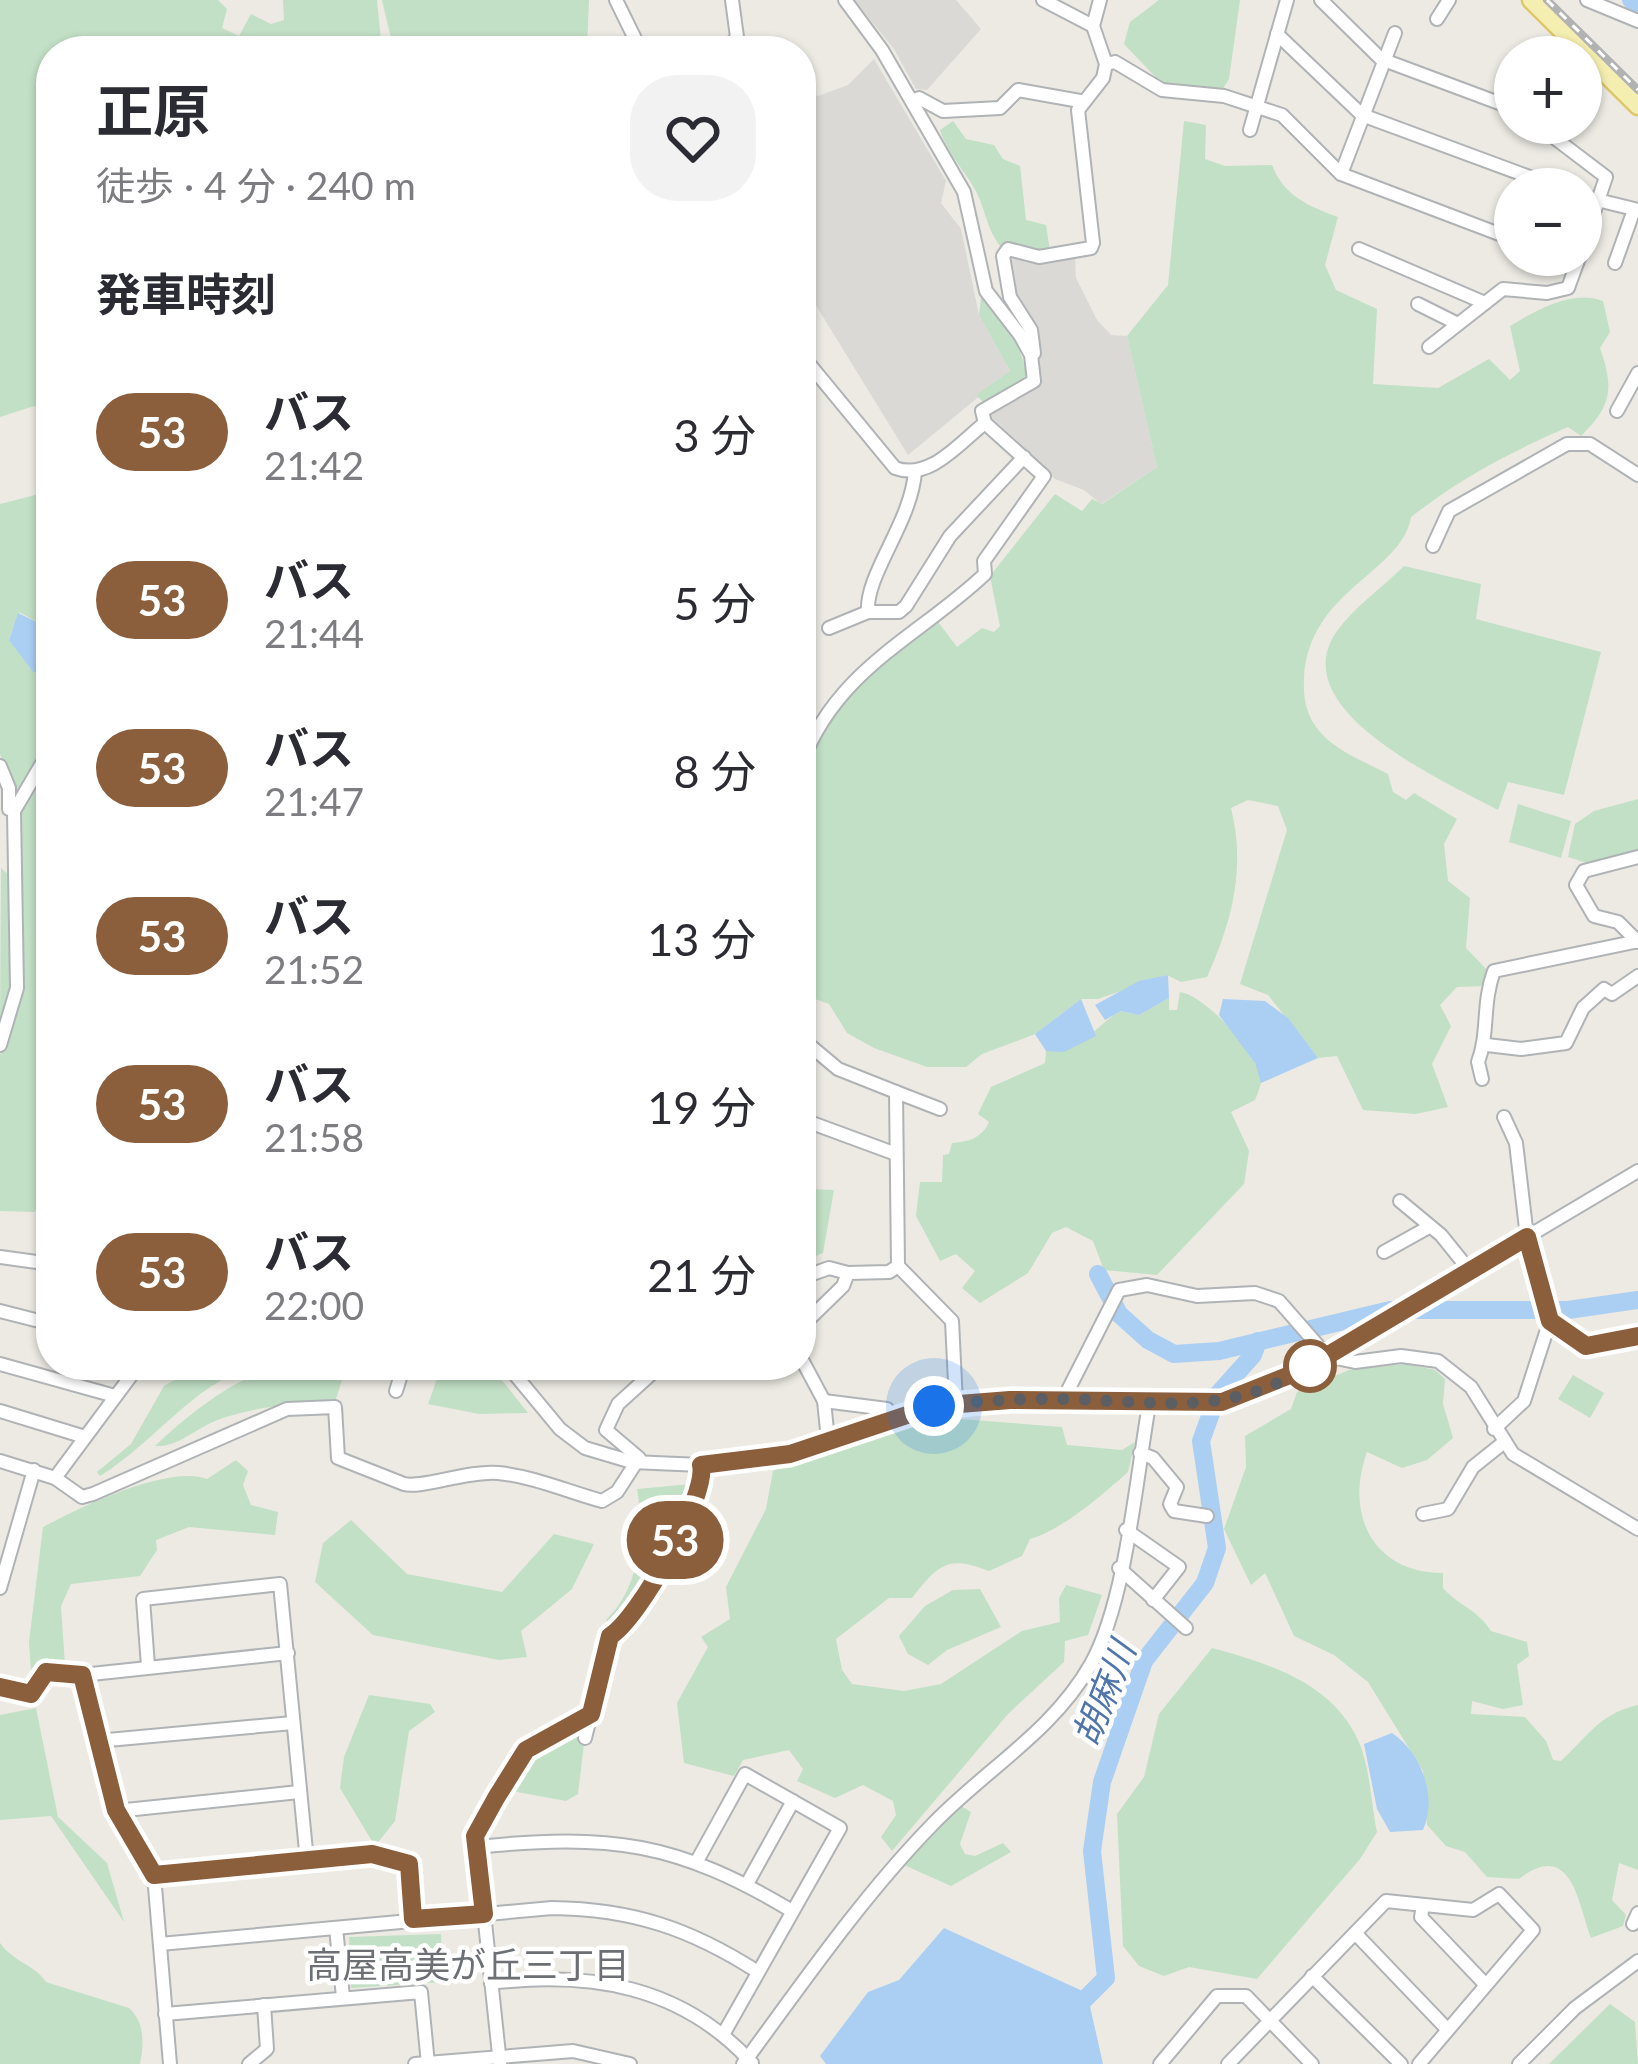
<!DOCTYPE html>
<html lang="ja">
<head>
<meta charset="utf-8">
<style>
  body { margin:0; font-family:Lato,"Noto Sans JP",sans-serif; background:#f2f2f3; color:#2b2b33; height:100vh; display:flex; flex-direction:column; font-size:45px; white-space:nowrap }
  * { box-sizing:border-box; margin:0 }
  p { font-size:39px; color:#7c7c81 }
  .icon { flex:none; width:66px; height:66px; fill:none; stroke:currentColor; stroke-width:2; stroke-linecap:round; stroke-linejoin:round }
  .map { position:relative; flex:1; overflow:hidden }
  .panel { position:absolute; left:36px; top:36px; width:780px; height:1344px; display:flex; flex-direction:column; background:#fff; border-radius:48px; box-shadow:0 3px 9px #0004 }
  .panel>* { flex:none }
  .badge { padding:0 24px; border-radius:39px; font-size:42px; line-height:78px }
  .controls { position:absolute; left:1494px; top:36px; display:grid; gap:24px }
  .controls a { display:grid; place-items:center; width:108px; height:108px; border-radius:50%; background:#fff; box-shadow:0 3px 9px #0004; font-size:60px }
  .you { position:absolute; width:60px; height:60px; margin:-30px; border:9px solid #fff; border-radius:50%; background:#1a73e8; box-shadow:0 0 0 18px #1a73e833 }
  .map>.badge { position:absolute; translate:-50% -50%; box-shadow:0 0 0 6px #fff }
  h2 { padding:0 60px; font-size:45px; line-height:108px }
  .round { display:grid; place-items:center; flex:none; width:126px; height:126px; border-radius:48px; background:#f2f2f3 }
  .overview { display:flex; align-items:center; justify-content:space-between; height:204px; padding:0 60px }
  h1 { font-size:57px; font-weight:700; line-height:90px }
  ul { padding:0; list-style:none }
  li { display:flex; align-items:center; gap:36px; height:168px; padding:0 60px }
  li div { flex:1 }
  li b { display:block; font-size:45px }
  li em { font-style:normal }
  li .badge { min-width:132px; font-weight:700; text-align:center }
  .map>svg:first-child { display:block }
  .industrial { fill:#dbd9d5 }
  .green { fill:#c2e0c5 }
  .water { fill:#abcff3 }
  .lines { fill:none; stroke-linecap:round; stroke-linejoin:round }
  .river { stroke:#abcff3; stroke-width:18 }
  .minor-casing { stroke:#b0b3b6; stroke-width:16 }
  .major-casing { stroke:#dfc669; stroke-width:21 }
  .minor { stroke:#fff; stroke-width:12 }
  .major { stroke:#f4eeb0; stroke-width:16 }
  .rail-casing { stroke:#b1b2b2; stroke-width:8 }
  .rail { stroke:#fff; stroke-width:3; stroke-dasharray:9; stroke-linecap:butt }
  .line-casing { stroke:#fff; stroke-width:27 }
  .line { stroke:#8b5e3c; stroke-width:18 }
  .walk { stroke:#5b5e62; stroke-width:12; stroke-dasharray:0 21.6 }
  .stop-dot { fill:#fff; stroke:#8b5e3c; stroke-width:6 }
  .labels { text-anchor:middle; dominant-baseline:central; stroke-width:9; stroke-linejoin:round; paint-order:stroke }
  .water-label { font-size:36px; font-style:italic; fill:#4f75ab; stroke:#fff }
  .neighbourhood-label { font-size:36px; fill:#6c6f73; stroke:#fff }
</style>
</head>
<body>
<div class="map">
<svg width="1638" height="2064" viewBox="0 0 1638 2064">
  <rect width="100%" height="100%" fill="#eceae3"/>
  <g class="industrial">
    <polygon points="854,0 956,0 981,29 927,90 916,89 894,49"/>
    <polygon points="874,59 946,181 941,203 961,229 979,315 1010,371 908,455 801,281 805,266 801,88 818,96 848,85"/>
    <polygon points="1011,253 1033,261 1075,257 1076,278 1097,320 1111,335 1127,336 1157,467 1101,504 1084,490 1055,479 989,415 1041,385 1034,329 1015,300 1006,259"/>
  </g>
  <g class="green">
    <polygon points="0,0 218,0 227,9 222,28 239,36 251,14 271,24 284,20 283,0 377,0 382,51 51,51 50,431 43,410 34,406 0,417"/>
    <polygon points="382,0 589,0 587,47 394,51"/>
    <polygon points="1159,0 1240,0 1229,79 1220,93 1165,87 1124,44 1130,22"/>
    <path d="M953 121 966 139 994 145 1003 159 1020 166 1026 220 1046 225 1050 251 1000 246C988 229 987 218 980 200 970 175 949 158 940 130Z"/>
    <path d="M1184 121 1206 125 1205 159 1225 166 1272 165C1284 196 1308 206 1338 217L1325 265 1336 290 1377 309 1373 384 1438 388 1489 359 1510 380 1520 371 1510 326C1537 310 1572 289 1603 301L1610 332 1600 348C1614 388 1612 406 1581 436L1568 427C1512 451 1459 479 1411 517 1402 573 1307 590 1304 680 1301 737 1343 751 1388 774L1393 792 1406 800 1414 793 1457 819 1444 844 1448 881 1470 898 1466 948 1489 972 1485 986 1457 987 1440 1005 1451 1026 1432 1064 1448 1107 1416 1114 1363 1110 1337 1056 1318 1058 1268 995 1240 984 1287 830 1278 806 1248 800 1231 808C1246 868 1232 922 1207 977L1181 982 1167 975 1098 999H1081L1035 1034 982 1054 966 1067H927L874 1048 847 1033 829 1004 801 994V766L846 690 935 618 957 647 982 628 994 632 1000 626 990 576 1055 494 1082 511 1092 499 1102 504 1157 467 1127 336 1168 285Z"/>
    <polygon points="982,290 1015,336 1027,374 1016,387 984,403 976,395 1010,371 979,315"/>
    <polygon points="51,491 51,630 19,612 9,639 33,672 51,677 51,739 16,796 0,754 0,504"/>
    <path d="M1404 566 1481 584 1476 619 1601 652 1564 795 1508 782 1498 810C1446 782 1281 710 1337 631 1354 607 1383 587 1404 566Z"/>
    <polygon points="51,756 51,1172 45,1202 34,1212 0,1211 0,1055 21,989 17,814"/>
    <polygon points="1638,799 1638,850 1590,864 1568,857 1575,824 1594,811"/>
    <polygon points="1518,804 1571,821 1561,858 1509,842"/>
    <polygon points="1,868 11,877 13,988 0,1033"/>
    <path d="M1180 992C1205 995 1261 1055 1261 1082 1261 1085 1256 1098 1255 1100L1231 1112 1249 1151 1244 1184 1157 1275 1104 1270 1093 1241 1066 1227 1052 1233 1028 1273 980 1303 962 1288 975 1271 956 1254 940 1261 916 1216 920 1182H942L943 1155 949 1154 952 1143C968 1142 982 1138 989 1122L978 1114 991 1087 1045 1063 1046 1051C1084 1053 1093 1026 1121 1011L1139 1015 1169 998V1010H1177Z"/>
    <polygon points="801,1161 807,1174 804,1189 834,1190 823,1253 801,1262"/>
    <path d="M1406 1364 1435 1370 1445 1379 1443 1404 1453 1438 1427 1460 1402 1468 1367 1452C1344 1516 1374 1573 1443 1573V1588C1461 1608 1475 1607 1491 1631L1527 1642 1529 1656 1517 1665 1523 1705 1503 1709 1472 1701 1471 1714 1525 1717 1546 1741 1553 1760 1561 1761C1588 1736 1599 1714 1638 1705V1870L1619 1863 1612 1900 1626 1915 1623 1926 1591 1938C1578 1904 1572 1838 1519 1879L1487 1877 1465 1852 1446 1846 1427 1825 1423 1771 1368 1682 1334 1655 1294 1636 1265 1573 1251 1585 1224 1529 1246 1467 1245 1436 1291 1409 1297 1392 1349 1370Z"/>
    <path d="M200 1365H254C191 1386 155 1442 100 1476L97 1472 131 1444 164 1386Z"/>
    <polygon points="442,1365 490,1365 528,1413 479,1414 428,1404"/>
    <path d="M260 1372 342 1380 335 1402C296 1403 260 1406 223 1418 199 1425 179 1448 155 1446 184 1418 224 1387 260 1372Z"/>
    <polygon points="1573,1375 1604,1393 1590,1418 1558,1399"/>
    <path d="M960 1419 1062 1427 1067 1445 1122 1450 1135 1442 1128 1472C1101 1496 1062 1530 1030 1539L1022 1556 989 1571C947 1555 939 1564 912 1598H889L836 1639 842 1670 852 1684 904 1691 941 1684 1022 1631 1060 1622 1059 1598 1066 1585 1102 1595 1088 1635 1065 1641 1064 1662 1008 1714 892 1851 881 1837 896 1815 893 1801 863 1785 835 1798 797 1781 803 1769 789 1750 743 1760 734 1776 684 1763 677 1703 708 1647 701 1637 730 1619 726 1587 766 1509 773 1471 891 1428Z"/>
    <path d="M236 1460 248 1471 243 1485 251 1505 278 1512 275 1535 189 1527 156 1540 157 1550 140 1576 71 1584 61 1606 65 1666 31 1671 29 1642 43 1527C80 1507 169 1464 207 1479Z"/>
    <path d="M691 1484 694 1492 628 1613 612 1625 606 1620C640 1587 645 1533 637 1489Z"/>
    <polygon points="351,1520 407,1574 502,1592 554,1534 594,1544 572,1589 521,1631 527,1657 499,1660 373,1635 315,1582 323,1543"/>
    <polygon points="953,1590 980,1589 1001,1627 947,1650 928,1665 908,1654 899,1636 925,1606"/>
    <path d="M1212 1648C1267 1663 1332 1682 1358 1740 1370 1766 1371 1804 1377 1832L1360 1859 1257 1979 1189 1967 1164 1976 1139 1966 1123 1946 1117 1814 1144 1777 1159 1714Z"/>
    <polygon points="369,1695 430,1704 435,1712 409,1731 395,1821 375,1846 340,1788 344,1757"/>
    <polygon points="36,1708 58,1817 107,1863 124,1922 51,1816 0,1820 0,1715"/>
    <polygon points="576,1732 584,1743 578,1794 566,1801 512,1791 532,1755"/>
    <polygon points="961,1806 971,1812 960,1844 965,1854 975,1856 1003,1843 1011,1852 951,1886 904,1865"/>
    <polygon points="441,1934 442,1982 351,1988 349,1937"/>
    <path d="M0 1943C13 1962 34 1964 46 1982L129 2008C145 2023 144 2043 140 2064H0Z"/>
    <polygon points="1610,2004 1635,2022 1638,2064 1549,2064"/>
  </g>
  <g class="water">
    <polygon points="18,613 51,629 51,677 33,672 9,640"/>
    <polygon points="1168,975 1169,998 1139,1015 1121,1011 1105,1020 1095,1005 1139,981"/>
    <polygon points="1081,999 1096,1036 1064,1052 1046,1051 1035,1034"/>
    <polygon points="1223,999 1265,1001 1288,1018 1318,1058 1261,1083 1255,1063 1219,1015"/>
    <path d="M1392 1733C1421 1752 1438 1797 1423 1830L1390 1832 1377 1809 1364 1744Z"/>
    <polygon points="944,1928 1087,1993 1103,2064 826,2064 820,2056 868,1992 899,1980"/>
  </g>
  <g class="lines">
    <g class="river">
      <polyline points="1631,0 1638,4"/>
      <polyline points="1098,1274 1119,1314 1148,1340 1174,1354 1219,1351 1390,1310 1568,1310 1638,1300"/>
      <polyline points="1072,2012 1106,1978 1092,1851 1102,1782 1144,1661 1205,1583 1217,1548 1201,1441 1218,1394 1253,1355 1258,1341"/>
    </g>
    <g class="minor-casing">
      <g id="minor">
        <polyline points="616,0 641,51"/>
        <polyline points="1043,0 1093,26"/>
        <polyline points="1321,0 1381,59 1515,109"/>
        <polyline points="1587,0 1638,21"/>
        <polyline points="1437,19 1449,0"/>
        <polyline points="1395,33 1341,174 1515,240"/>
        <polyline points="1277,34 1362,115 1562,189"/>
        <polyline points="725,51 737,37 732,0"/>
        <polyline points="1106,64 1115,62 1162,90 1224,96 1282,115 1341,174"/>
        <polyline points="912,101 919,98 943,111 1000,108 1018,90 1080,101"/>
        <polyline points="1535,123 1606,177 1581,251"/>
        <polyline points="1250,130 1287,0"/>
        <polyline points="1581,196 1638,210"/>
        <polyline points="1359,249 1485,303"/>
        <polyline points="1556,255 1577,263"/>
        <polyline points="1615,263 1634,210"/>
        <polyline points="1418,304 1458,324"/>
        <polyline points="1429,347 1503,289 1547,293 1568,288 1580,255"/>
        <polyline points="1034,353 1031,330 1010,297 1003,256 1008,249 1039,257 1091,248 1093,243 1078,110 1103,78 1106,64 1093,26 1100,0"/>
        <path d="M801 354 895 468C930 481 959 443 985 423L982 411 1034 381 1031 355 1020 335 986 291 964 192 882 50 845 0"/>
        <polyline points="1617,411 1638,373"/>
        <polyline points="1433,546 1449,511 1567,444 1590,444 1638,475"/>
        <polyline points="868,612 899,612 906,606 950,536 1024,457"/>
        <path d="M829 628 868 612C865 575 911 523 915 472"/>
        <path d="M801 765C836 669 917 638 985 574L984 561 1044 476 985 423"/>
        <polyline points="0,766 9,788 9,809 14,811 17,988 0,1045"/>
        <polyline points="14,811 51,748"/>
        <polyline points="1638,857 1584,871 1576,885 1594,916 1618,922 1638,942"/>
        <polyline points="801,1038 838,1069 896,1092 898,1266 952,1321 956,1403"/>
        <polyline points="1487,1045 1521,1049 1566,1043 1583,1008 1604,989 1612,994 1638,976"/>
        <path d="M1482 1079 1478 1062C1489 1033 1482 1003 1494 971L1638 941"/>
        <polyline points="896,1092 940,1109"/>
        <polyline points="801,1119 896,1154"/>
        <polyline points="1400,1201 1441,1235 1470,1271"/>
        <polyline points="1384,1252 1429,1227"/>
        <polyline points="0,1257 51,1264"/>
        <polyline points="801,1278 829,1268 848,1273"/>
        <polyline points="0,1311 51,1324"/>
        <polyline points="1550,1320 1585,1347 1638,1336"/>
        <polyline points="801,1327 843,1286 848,1273 889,1272 898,1266"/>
        <polyline points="801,1358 824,1401 828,1440"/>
        <polyline points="0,1364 115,1396"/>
        <polyline points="507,1365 560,1429 585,1448 632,1462 701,1465 791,1454 934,1406 1010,1400 1207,1405 1271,1386 1305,1369 1638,1171"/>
        <polyline points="396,1391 404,1365"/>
        <polyline points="1063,1400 1119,1290 1147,1285 1197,1296 1255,1293 1279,1301 1327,1356 1355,1362 1401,1356 1438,1361 1471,1387 1513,1454 1638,1529"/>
        <polyline points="824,1401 887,1409 889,1417"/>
        <polyline points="0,1411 85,1437"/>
        <polyline points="1494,1429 1524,1401 1552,1314 1527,1237 1516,1143 1504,1117"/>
        <polyline points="1140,1453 1153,1458 1177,1487 1170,1504 1174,1511 1207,1516"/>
        <polyline points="0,1461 55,1478 139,1365"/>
        <path d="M55 1478 82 1497 93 1494 287 1409 335 1407 338 1458 404 1484C421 1489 469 1470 498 1473 532 1476 569 1492 602 1501L617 1492 639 1458 606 1430 618 1404 661 1365"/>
        <polyline points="1423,1514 1448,1509 1473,1467 1503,1443"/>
        <polyline points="1126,1530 1179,1567 1153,1600"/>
        <polyline points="1119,1568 1186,1628"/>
        <polyline points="0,1588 34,1470"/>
        <polyline points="148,1666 143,1599 280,1584 307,1861"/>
        <polyline points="0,1687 31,1694 46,1672 82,1675"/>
        <polyline points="585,1738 591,1714"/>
        <polyline points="97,1741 293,1723"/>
        <polyline points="116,1811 299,1792"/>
        <path d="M477 1847 475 1836C504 1782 527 1730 591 1714L610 1636 624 1628 700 1491 704 1478 697 1462"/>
        <polyline points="697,1861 745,1774 840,1828 724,2033"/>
        <polyline points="154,1875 372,1854 408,1864 413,1919"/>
        <polyline points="747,1884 793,1801"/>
        <polyline points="1423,1905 1421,1917 1484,1983"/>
        <polyline points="1633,1924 1638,1913"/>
        <polyline points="336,1928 343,1997"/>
        <polyline points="1355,1933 1447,2029"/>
        <path d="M160 1944 552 1908C633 1909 691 1929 758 1972"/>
        <polyline points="1312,1976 1401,2064"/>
        <path d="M491 1983C591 1971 682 1986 752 2063"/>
        <polyline points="165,2014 421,1992 428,2064"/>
        <polyline points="170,2064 154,1875 116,1811 82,1675 288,1653"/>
        <polyline points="249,2064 267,2049 264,2005"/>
        <polyline points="415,2064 573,2051 630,2064"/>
        <path d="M500 2064 477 1847C609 1833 677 1842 792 1911"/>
        <path d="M743 2064C802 1984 862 1897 931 1826 984 1770 1052 1733 1091 1664 1126 1601 1136 1479 1149 1405"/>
        <polyline points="1160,2064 1217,1996 1246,1996 1312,2064"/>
        <polyline points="1228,2064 1386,1901 1473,1910 1499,1894 1533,1930 1419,2064"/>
        <polyline points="1519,2064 1575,2008 1638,1961"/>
      </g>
    </g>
    <g class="major-casing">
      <polyline id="major" points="1531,0 1638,106"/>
    </g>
    <use href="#minor" class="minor"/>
    <use href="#major" class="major"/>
    <g class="rail-casing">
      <polyline id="rail" points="1547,0 1638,90"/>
    </g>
    <use href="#rail" class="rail"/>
  </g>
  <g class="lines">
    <g class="line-casing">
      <path id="line" d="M0 1687 31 1694 46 1672 82 1675 116 1810 154 1875 372 1854 409 1864 413 1919 484 1914 475 1836 496 1798 526 1750 591 1714 610 1636C638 1620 708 1496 701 1465L790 1454 934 1406 1010 1400 1222 1402 1305 1369 1527 1237 1550 1321 1586 1346 1638 1336"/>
    </g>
    <use href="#line" class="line"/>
    <path class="walk" d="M934 1406C993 1399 1053 1397 1112 1401 1189 1405 1241 1408 1310 1366"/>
  </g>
  <circle class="stop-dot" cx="1310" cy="1366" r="24"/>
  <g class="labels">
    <g class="water-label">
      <text transform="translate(1103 1693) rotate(-68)">胡麻川</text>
    </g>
    <g class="neighbourhood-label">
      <text x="468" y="1964">高屋高美が丘三丁目</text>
    </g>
  </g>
</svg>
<div class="controls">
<a>+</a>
<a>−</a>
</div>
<div class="you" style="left:934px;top:1406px"></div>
<b class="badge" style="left:675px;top:1540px;background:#8b5e3c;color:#fff">53</b>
<section class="panel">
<div class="overview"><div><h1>正原</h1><p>徒歩 · 4 分 · 240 m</p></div><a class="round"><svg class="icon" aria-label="heart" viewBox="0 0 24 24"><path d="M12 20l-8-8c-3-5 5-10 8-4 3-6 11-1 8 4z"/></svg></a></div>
<h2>発車時刻</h2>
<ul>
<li><span class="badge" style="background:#8b5e3c;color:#fff">53</span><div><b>バス</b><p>21:42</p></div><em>3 分</em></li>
<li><span class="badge" style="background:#8b5e3c;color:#fff">53</span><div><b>バス</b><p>21:44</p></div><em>5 分</em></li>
<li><span class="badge" style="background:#8b5e3c;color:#fff">53</span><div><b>バス</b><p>21:47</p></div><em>8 分</em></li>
<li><span class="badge" style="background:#8b5e3c;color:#fff">53</span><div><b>バス</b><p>21:52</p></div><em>13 分</em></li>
<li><span class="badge" style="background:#8b5e3c;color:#fff">53</span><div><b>バス</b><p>21:58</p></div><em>19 分</em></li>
<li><span class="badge" style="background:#8b5e3c;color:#fff">53</span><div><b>バス</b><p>22:00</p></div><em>21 分</em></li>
</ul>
</section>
</div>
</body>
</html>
